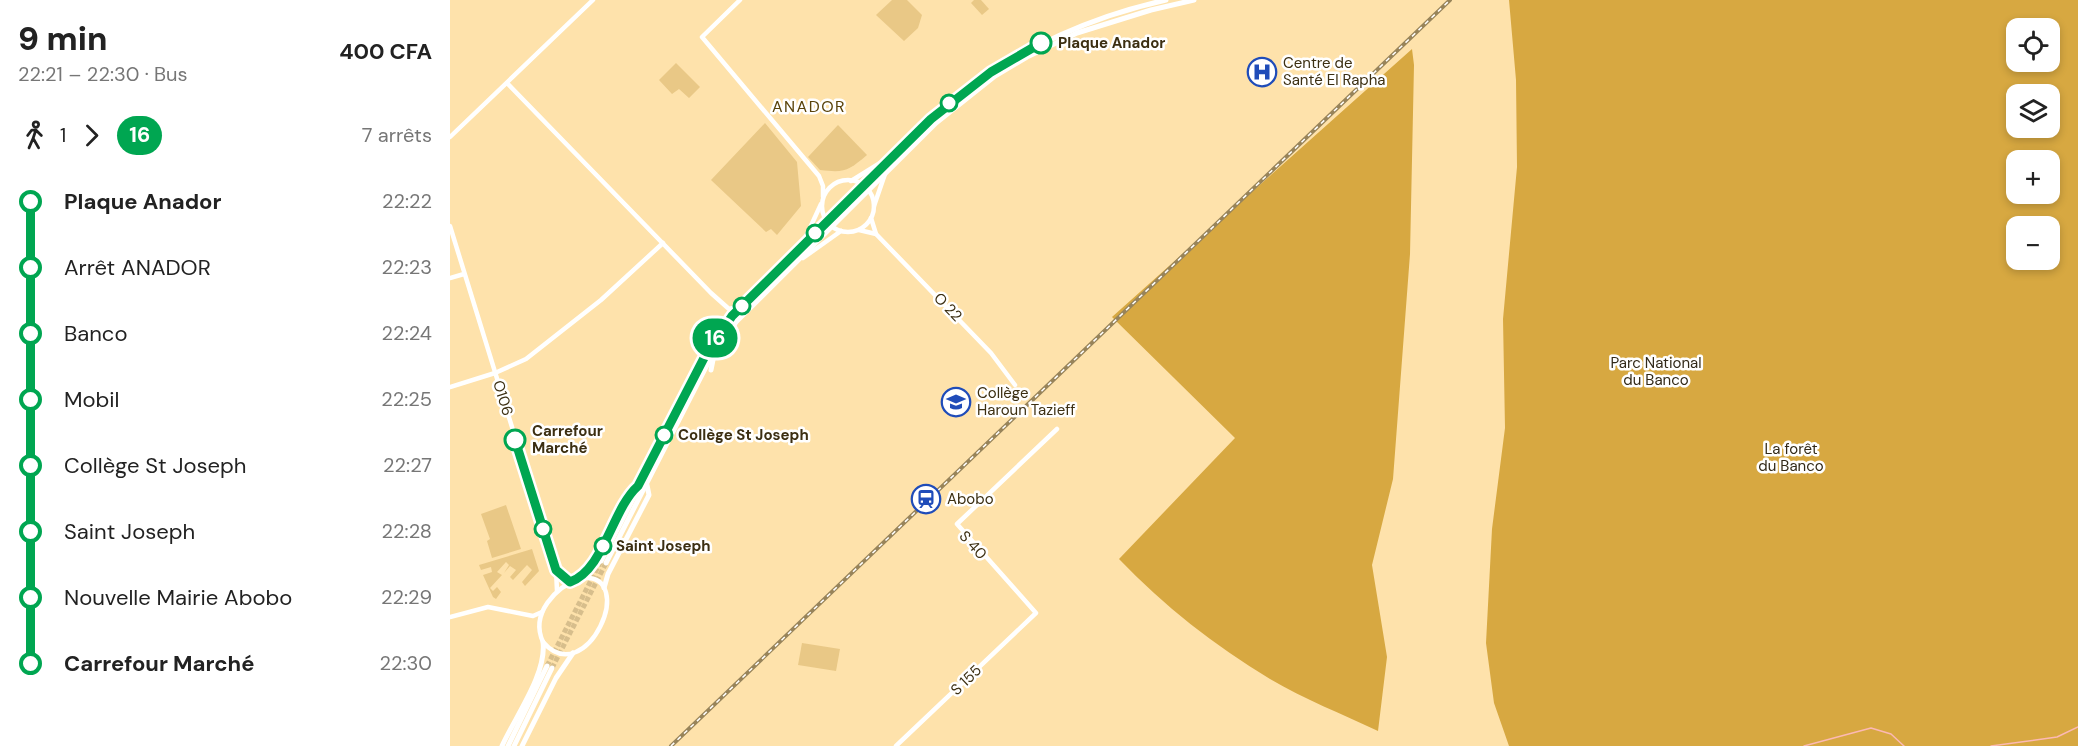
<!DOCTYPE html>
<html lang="fr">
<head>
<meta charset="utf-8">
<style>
  body { margin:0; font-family:"DM Sans",sans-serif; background:#f2f2f2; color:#222; height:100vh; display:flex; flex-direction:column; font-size:22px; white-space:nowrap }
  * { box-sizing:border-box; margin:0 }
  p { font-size:20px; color:#767676 }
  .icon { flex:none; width:33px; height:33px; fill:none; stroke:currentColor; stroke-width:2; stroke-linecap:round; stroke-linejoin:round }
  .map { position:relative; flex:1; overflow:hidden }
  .drawer { display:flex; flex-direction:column; background:#fff; width:450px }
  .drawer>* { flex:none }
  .badge { padding:0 12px; border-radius:20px; font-size:21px; line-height:39px }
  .tools { position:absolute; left:1556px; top:18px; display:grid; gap:12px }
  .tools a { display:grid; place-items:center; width:54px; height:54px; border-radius:12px; background:#fff; box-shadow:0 3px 9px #0003; font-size:30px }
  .map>.badge { position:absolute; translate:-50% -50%; box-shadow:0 0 0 3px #fff }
  .legs { display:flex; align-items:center; gap:9px; height:66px; padding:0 18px; font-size:20px }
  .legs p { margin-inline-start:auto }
  .summary { display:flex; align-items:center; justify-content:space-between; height:102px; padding:0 18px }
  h1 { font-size:33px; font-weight:800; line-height:45px }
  ul { padding:0 18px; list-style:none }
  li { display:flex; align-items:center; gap:21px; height:66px; font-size:22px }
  li i { display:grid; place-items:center; width:9px; height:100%; margin:0 8px; background:currentColor }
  li i::after { content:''; width:15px; height:15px; margin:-8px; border:4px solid; border-radius:50%; background:#fff }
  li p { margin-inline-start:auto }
  li:first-child i { background:linear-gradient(#0000 50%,currentColor 0) }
  li:last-child i { background:linear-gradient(currentColor 50%,#0000 0) }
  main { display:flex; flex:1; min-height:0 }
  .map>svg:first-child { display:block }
  .green { fill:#e9c886 }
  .forest { fill:#d7a841; fill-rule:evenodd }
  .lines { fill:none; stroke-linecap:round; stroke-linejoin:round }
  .stream { stroke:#fcb9b4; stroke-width:1.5 }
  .primary-tunnel { stroke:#d7be8c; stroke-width:5; stroke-dasharray:5 2.5; stroke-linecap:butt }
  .secondary { stroke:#fff; stroke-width:4.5 }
  .primary { stroke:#fff; stroke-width:5 }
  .rail-casing { stroke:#98845a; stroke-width:4 }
  .rail { stroke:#fff; stroke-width:1.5; stroke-dasharray:4.5; stroke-linecap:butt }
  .line-1-casing { stroke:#fff; stroke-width:14 }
  .line-1 { stroke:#00a651; stroke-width:9 }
  .stop-1-dot { fill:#fff; stroke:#00a651; stroke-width:3 }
  .labels { text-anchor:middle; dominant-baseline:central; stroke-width:5; stroke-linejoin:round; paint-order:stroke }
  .stop-label { font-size:15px; font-weight:bold; fill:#3c2f12; stroke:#fff; text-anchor:start }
  .poi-label { font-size:15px; fill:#3c2f12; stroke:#fff; text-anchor:start }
  .street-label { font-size:15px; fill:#3c2f12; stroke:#fff }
  .park-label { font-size:15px; fill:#322918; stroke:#fff }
  .neighbourhood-label { font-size:16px; letter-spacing:1.5px; fill:#5a4309; stroke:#fff }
</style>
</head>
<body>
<main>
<section class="drawer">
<div class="summary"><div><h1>9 min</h1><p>22:21 – 22:30 · Bus</p></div><b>400 CFA</b></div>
<div class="legs"><svg class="icon" aria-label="walk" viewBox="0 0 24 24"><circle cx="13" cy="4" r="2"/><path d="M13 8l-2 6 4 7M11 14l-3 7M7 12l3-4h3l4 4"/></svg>1<svg class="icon" aria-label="forward" viewBox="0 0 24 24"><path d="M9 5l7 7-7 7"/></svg><b class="badge" style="background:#00a651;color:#fff">16</b><p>7 arrêts</p></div>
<ul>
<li><i style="color:#00a651"></i><b>Plaque Anador</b><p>22:22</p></li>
<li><i style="color:#00a651"></i><span>Arrêt ANADOR</span><p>22:23</p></li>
<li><i style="color:#00a651"></i><span>Banco</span><p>22:24</p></li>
<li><i style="color:#00a651"></i><span>Mobil</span><p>22:25</p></li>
<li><i style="color:#00a651"></i><span>Collège St Joseph</span><p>22:27</p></li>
<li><i style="color:#00a651"></i><span>Saint Joseph</span><p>22:28</p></li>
<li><i style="color:#00a651"></i><span>Nouvelle Mairie Abobo</span><p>22:29</p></li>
<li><i style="color:#00a651"></i><b>Carrefour Marché</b><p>22:30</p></li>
</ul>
</section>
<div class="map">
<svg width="1628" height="746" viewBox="0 0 1628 746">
  <rect width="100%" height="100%" fill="#fee2ab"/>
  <g class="green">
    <polygon points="442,0 457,0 472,15 468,28 454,41 426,15"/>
    <polygon points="524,0 531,0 539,9 532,15 521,3"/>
    <polygon points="226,63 250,87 239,98 229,89 222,94 209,80"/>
    <polygon points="315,123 347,162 351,206 327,235 321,229 316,232 261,180"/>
    <path d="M388 125 417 155C398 171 395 173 370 170L358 157Z"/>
    <polygon points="56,505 71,549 42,558 37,541 40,539 31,514"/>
    <polygon points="82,549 89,571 75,586 72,582 82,570 77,565 63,580 60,577 66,570 60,566 54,573 59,565 56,562 47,572 52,575 40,588 43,591 47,587 51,592 46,599 43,597 33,575 42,572 41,567 31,570 29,565"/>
    <polygon points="352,643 390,649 386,671 348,665"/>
  </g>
  <g class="forest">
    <path d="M1059 0H1628V746H1059L1044 703 1036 643 1042 529 1055 428 1053 319 1067 167 1066 80ZM1566 28H1599V62H1566ZM1566 94H1599V128H1566ZM1566 160H1599V194H1566ZM1566 226H1599V260H1566Z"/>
    <path d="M962 49 964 65 960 254 943 479 922 565 937 657 928 731C892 714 854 699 820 679 764 645 714 606 669 559L785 438 662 317Z"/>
  </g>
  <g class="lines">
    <g class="stream">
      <polyline points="1354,746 1421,728 1441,734 1454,746"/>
      <polyline points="1541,746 1607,737 1628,727"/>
    </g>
    <g class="primary-tunnel">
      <polyline points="97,666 151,561"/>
      <polyline points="102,668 156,563"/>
    </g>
    <g class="secondary">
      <polyline points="290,0 252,37 369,176 373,186 373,197"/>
      <polyline points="57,83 261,293 279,309 292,306"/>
      <polyline points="0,137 143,0"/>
      <circle cx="398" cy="206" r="26"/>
      <polyline points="401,181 430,163"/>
      <polyline points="424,206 435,174"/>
      <polyline points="421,218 426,234 541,353 565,385"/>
      <polyline points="0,226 106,570 107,591"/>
      <polyline points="409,230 426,234"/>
      <polyline points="353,243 371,204"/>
      <polyline points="353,258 391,231"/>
      <polyline points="0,278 14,274"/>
      <polyline points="0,387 45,373 76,359 151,300 213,243"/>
      <polyline points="106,570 120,582"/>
      <path d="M131 578C190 572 136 692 93 642 80 614 105 587 131 578Z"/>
      <polyline points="0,617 38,607 83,616 92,612"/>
      <polyline points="446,746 586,613 507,524 607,429"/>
    </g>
    <g class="primary">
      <polyline points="261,370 264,355"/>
      <path d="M151 561 266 338C296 299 332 268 366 232 473 119 559 35 716 0"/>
      <polyline points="156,563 259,361 286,322 486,123 545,76 577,57 627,33 701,10 744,0"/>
      <polyline points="131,578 158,537 179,496 185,490"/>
      <polyline points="154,588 158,574 199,495 197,485"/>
      <path d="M52 746C65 717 97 674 93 642"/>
      <polyline points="58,746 97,666"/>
      <polyline points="64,746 102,668"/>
      <polyline points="72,746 106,678 123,653"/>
    </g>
    <g class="rail-casing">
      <polyline id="rail" points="221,746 1000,0"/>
    </g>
    <use href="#rail" class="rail"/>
  </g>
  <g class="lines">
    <g class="line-1-casing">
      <path id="line-1" d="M65 440 106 570 120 582C154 570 162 509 188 486L254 358 282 316 481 119 541 72 591 43"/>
    </g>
    <use href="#line-1" class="line-1"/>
  </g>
  <defs>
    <g id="hospital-ring" transform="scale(1.5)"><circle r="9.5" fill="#fff" stroke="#1f4cb9" stroke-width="1.5"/><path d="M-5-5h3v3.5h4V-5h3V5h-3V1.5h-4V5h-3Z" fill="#1f4cb9"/></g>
    <g id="university-ring" transform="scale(1.5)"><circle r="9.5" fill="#fff" stroke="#1f4cb9" stroke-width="1.5"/><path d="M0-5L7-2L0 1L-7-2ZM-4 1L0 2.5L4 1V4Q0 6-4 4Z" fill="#1f4cb9"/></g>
    <g id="station-ring" transform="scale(1.5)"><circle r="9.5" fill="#fff" stroke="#1f4cb9" stroke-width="1.5"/><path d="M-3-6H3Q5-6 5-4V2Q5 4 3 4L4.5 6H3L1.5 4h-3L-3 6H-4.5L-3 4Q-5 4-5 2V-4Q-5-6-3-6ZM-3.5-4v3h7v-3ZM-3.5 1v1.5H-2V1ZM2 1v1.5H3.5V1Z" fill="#1f4cb9"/></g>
  </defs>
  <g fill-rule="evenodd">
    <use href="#hospital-ring" x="812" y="72"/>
    <use href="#university-ring" x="506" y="402"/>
    <use href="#station-ring" x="476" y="499"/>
  </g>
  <g class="stop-1-dot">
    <circle cx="591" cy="43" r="10"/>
    <circle cx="499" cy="103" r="8"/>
    <circle cx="365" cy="233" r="8"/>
    <circle cx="292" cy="306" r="8"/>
    <circle cx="214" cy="435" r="8"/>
    <circle cx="65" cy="440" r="10"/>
    <circle cx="93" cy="529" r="8"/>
    <circle cx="153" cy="546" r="8"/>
  </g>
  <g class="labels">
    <g class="stop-label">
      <text x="608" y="43">Plaque Anador</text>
      <text x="82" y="431">Carrefour<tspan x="82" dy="17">Marché</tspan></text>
      <text x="228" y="435">Collège St Joseph</text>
      <text x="166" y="546">Saint Joseph</text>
    </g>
    <g class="poi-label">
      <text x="833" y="63">Centre de<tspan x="833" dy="17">Santé El Rapha</tspan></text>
      <text x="527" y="393">Collège<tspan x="527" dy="17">Haroun Tazieff</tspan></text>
      <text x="497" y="499">Abobo</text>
    </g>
    <g class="street-label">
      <text transform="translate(498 307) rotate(46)">O 22</text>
      <text transform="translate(53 398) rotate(73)">O106</text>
      <text transform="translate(523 545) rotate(48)">S 40</text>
      <text transform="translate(516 680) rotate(-44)">S 155</text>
    </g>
    <g class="park-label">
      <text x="1206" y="363">Parc National<tspan x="1206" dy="17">du Banco</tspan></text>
      <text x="1341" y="449">La forêt<tspan x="1341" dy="17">du Banco</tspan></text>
    </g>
    <g class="neighbourhood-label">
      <text x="359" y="106">ANADOR</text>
    </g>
  </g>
</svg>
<div class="tools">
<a><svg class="icon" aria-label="locate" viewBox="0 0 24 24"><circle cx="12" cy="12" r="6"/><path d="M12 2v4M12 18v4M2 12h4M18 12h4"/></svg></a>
<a><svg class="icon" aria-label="layers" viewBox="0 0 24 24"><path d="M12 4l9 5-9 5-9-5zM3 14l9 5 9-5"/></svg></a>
<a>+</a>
<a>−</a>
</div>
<b class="badge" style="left:265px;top:338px;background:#00a651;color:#fff">16</b>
</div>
</main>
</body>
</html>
